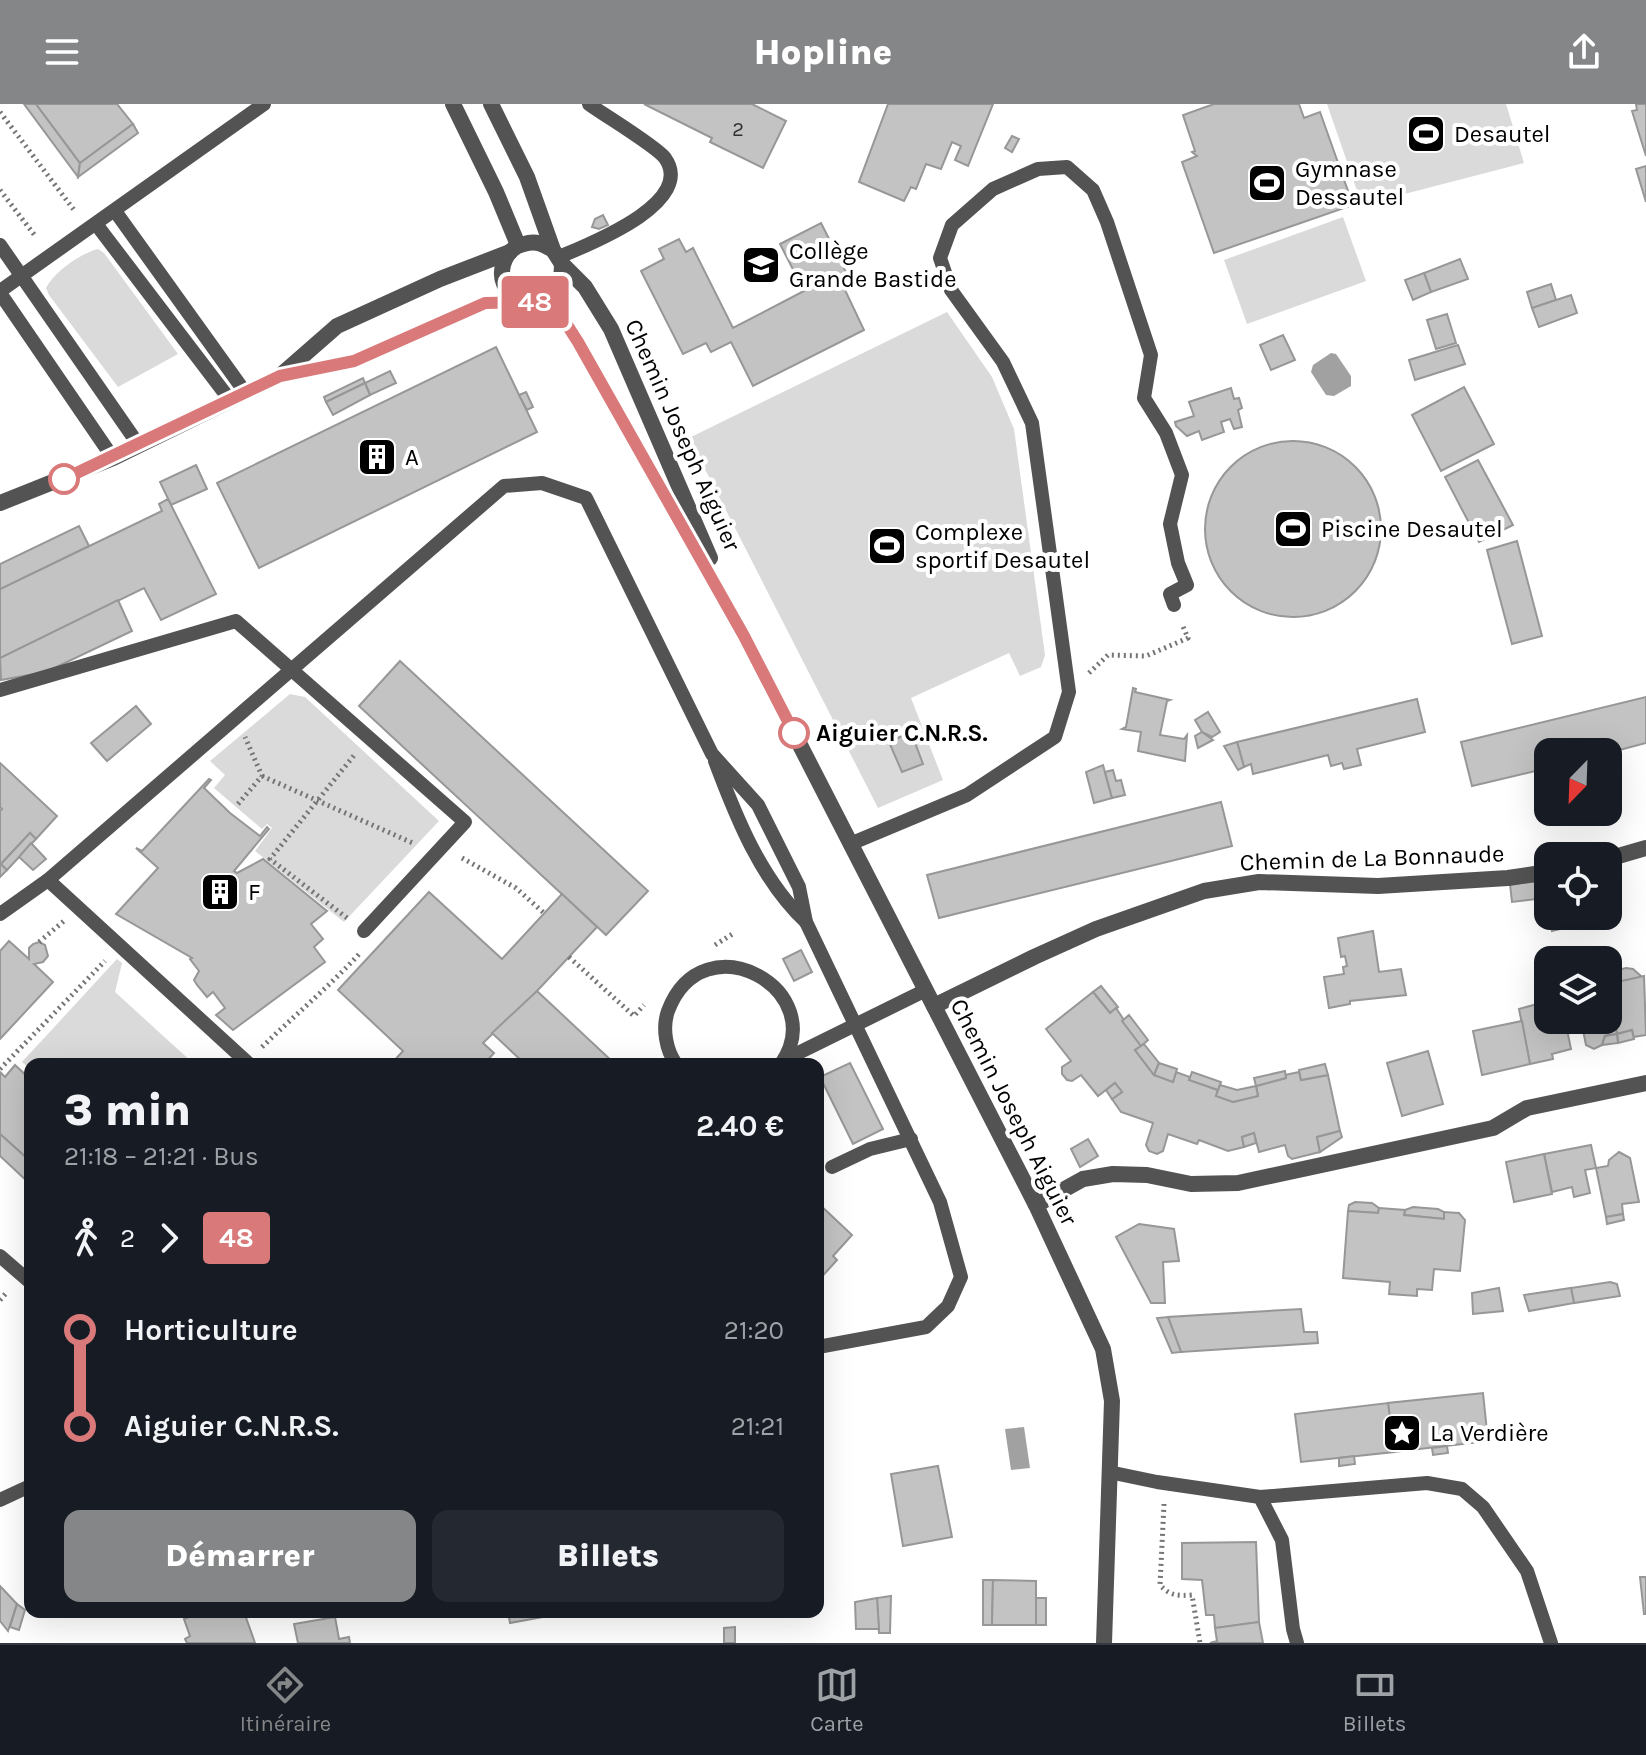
<!DOCTYPE html>
<html lang="fr">
<head>
<meta charset="utf-8">
<style>
  body { margin:0; font-family:Karla,sans-serif; background:#242831; color:#f1f3f6; height:100vh; display:flex; flex-direction:column; font-size:30px; white-space:nowrap }
  * { box-sizing:border-box; margin:0 }
  p { font-size:26px; color:#9ea1a6 }
  .icon { flex:none; width:44px; height:44px; fill:none; stroke:currentColor; stroke-width:2; stroke-linecap:round; stroke-linejoin:round }
  .map { position:relative; flex:1; overflow:hidden }
  .sheet { position:absolute; left:24px; top:954px; width:800px; height:560px; display:flex; flex-direction:column; background:#171b24; border-radius:16px; box-shadow:0 8px 32px #0002 }
  .sheet>* { flex:none }
  .badge { padding:0 16px; border-radius:6px; font-size:28px; line-height:52px }
  .needle { width:52px; rotate:203deg }
  .fabs { position:absolute; left:1534px; top:634px; display:grid; gap:16px }
  .fabs a { display:grid; place-items:center; width:88px; height:88px; border-radius:16px; background:#171b24; box-shadow:0 8px 32px #0002; font-size:40px }
  .map>.badge { position:absolute; translate:-50% -50%; box-shadow:0 0 0 4px #fff }
  .legs { display:flex; align-items:center; gap:12px; height:88px; padding:0 40px; font-size:26px }
  .legs p { margin-inline-start:auto }
  .overview { display:flex; align-items:center; justify-content:space-between; height:136px; padding:0 40px }
  h1 { font-size:44px; font-weight:800; line-height:60px }
  .button { display:flex; gap:16px; margin-top:auto; padding:16px 40px }
  .button a { flex:1; height:92px; border-radius:16px; background:#858687; color:#fff; font-size:32px; font-weight:800; line-height:92px; text-align:center }
  .button a+a { background:#242831; color:#f1f3f6 }
  ul { padding:0 40px; list-style:none }
  li { display:flex; align-items:center; gap:28px; height:96px; font-size:30px }
  li i { display:grid; place-items:center; width:12px; height:100%; margin:0 10px; background:currentColor }
  li i::after { content:''; width:20px; height:20px; margin:-10px; border:6px solid; border-radius:50%; background:#171b24 }
  li p { margin-inline-start:auto }
  li:first-child i { background:linear-gradient(#0000 50%,currentColor 0) }
  li:last-child i { background:linear-gradient(currentColor 50%,#0000 0) }
  header { display:flex; justify-content:space-between; align-items:center; height:104px; padding:0 40px; background:#858687; color:#fff; font-size:36px; font-weight:800 }
  .tabs { display:flex; justify-content:space-around; align-items:center; height:112px; border-top:2px solid #363941; background:#171b24; font-size:22px; color:#9ea1a6 }
  .tabs a { display:grid; justify-items:center; gap:4px }
  .tabs .on { color:#858687 }
  .map>svg:first-child { display:block }
  .green { fill:#dadada }
  .water { fill:#a1a1a1 }
  .building { fill:#c3c3c3; stroke:#979797; stroke-width:2 }
  .lines { fill:none; stroke-linecap:round; stroke-linejoin:round }
  .path { stroke:#757575; stroke-width:5; stroke-dasharray:2 4; stroke-linecap:butt }
  .service { stroke:#535353; stroke-width:14 }
  .minor { stroke:#535353; stroke-width:16 }
  .line-1-casing { stroke:#fff; stroke-width:18 }
  .line-1 { stroke:#d9797a; stroke-width:12 }
  .stop-1-dot { fill:#fff; stroke:#d9797a; stroke-width:4 }
  .labels { text-anchor:middle; dominant-baseline:central; stroke-width:8; stroke-linejoin:round; paint-order:stroke }
  .number-label { font-size:20px; fill:#313131 }
  .poi-label { font-size:24px; fill:#000; stroke:#fff; text-anchor:start }
  .street-label { font-size:24px; fill:#000; stroke:#fff }
  .stop-label { font-size:24px; font-weight:bold; fill:#000; stroke:#fff; text-anchor:start }
</style>
</head>
<body>
<header><svg class="icon" aria-label="menu" viewBox="0 0 24 24"><path d="M4 6h16M4 12h16M4 18h16"/></svg>Hopline<svg class="icon" aria-label="share" viewBox="0 0 24 24"><path d="M12 15V3M7 8l5-5 5 5M5 13v7h14v-7"/></svg></header>
<div class="map">
<svg width="1646" height="1539" viewBox="0 0 1646 1539">
  <rect width="100%" height="100%" fill="#fff"/>
  <g class="green">
    <polygon points="1327,0 1506,0 1524,59 1362,101"/>
    <polygon points="1343,113 1366,177 1247,220 1224,156"/>
    <path d="M98 145 104 149 178 250 118 283 49 191 46 184C54 168 81 149 98 145Z"/>
    <polygon points="947,208 992,273 1014,325 1045,551 1041,563 1020,572 1009,549 911,594 943,676 878,704 689,334"/>
    <polygon points="290,590 305,593 439,717 344,818 255,747 272,724 267,720 262,725 214,684 225,671 210,657"/>
    <polygon points="117,855 122,859 115,888 194,960 30,960 30,965 22,958"/>
  </g>
  <g class="water">
    <polygon points="1331,249 1336,250 1351,272 1351,282 1334,292 1326,291 1311,268 1313,261"/>
    <polygon points="1024,1323 1030,1364 1011,1366 1005,1325"/>
  </g>
  <g class="building">
    <polygon points="24,0 36,0 80,59 78,73"/>
    <polygon points="36,0 117,0 133,20 80,59"/>
    <polygon points="644,0 752,0 786,17 763,64 710,38 712,34"/>
    <polygon points="888,0 993,0 968,62 955,56 961,42 952,38 941,65 926,60 916,85 911,83 904,97 859,78"/>
    <polygon points="1214,0 1299,0 1304,14 1320,8 1353,101 1214,149 1182,58 1197,52 1192,48 1195,47 1183,11"/>
    <polygon points="1636,0 1646,0 1646,52 1632,7 1637,6"/>
    <polygon points="133,20 138,29 78,73 80,59"/>
    <polygon points="1012,32 1019,35 1012,48 1005,44"/>
    <polygon points="1646,62 1646,98 1636,65"/>
    <polygon points="603,111 608,121 599,125 592,123 595,115"/>
    <polygon points="821,119 853,182 845,186 864,226 753,282 731,238 711,248 706,239 683,250 641,167 664,155 659,145 679,135 686,148 693,144 733,224 804,187 780,140"/>
    <polygon points="1460,155 1468,175 1431,188 1424,169"/>
    <polygon points="1424,169 1431,188 1413,196 1405,176"/>
    <polygon points="1551,180 1556,196 1532,204 1527,188"/>
    <polygon points="1571,191 1577,209 1539,223 1532,204"/>
    <polygon points="1447,210 1456,239 1436,245 1427,216"/>
    <polygon points="1283,231 1295,256 1271,266 1260,241"/>
    <polygon points="1458,241 1465,260 1415,276 1409,256"/>
    <polygon points="496,243 537,328 259,464 217,379"/>
    <polygon points="390,267 396,279 370,291 365,279"/>
    <polygon points="363,274 365,279 326,298 324,293"/>
    <polygon points="365,279 370,291 333,311 326,298"/>
    <polygon points="1464,283 1494,340 1441,367 1412,311"/>
    <polygon points="1231,284 1234,295 1239,294 1242,304 1238,306 1242,323 1234,325 1230,315 1221,318 1224,328 1202,336 1199,327 1187,332 1176,322 1175,318 1194,312 1189,298"/>
    <polygon points="526,288 533,303 527,306 519,291"/>
    <circle cx="1293" cy="425" r="88"/>
    <polygon points="1478,356 1513,421 1479,438 1445,373"/>
    <polygon points="196,361 207,385 171,401 160,378"/>
    <polygon points="168,395 216,490 161,516 144,484 0,554 0,485 162,407 159,400"/>
    <polygon points="79,422 89,442 0,485 0,460"/>
    <polygon points="1517,437 1542,532 1512,540 1487,446"/>
    <polygon points="118,496 132,527 46,568 1,576 0,554"/>
    <polygon points="400,557 648,787 606,831 359,602"/>
    <polygon points="1133,584 1136,585 1135,588 1170,596 1167,597 1160,631 1184,635 1187,631 1185,657 1138,647 1141,628 1122,625 1126,623"/>
    <polygon points="1646,593 1646,639 1608,649 1548,648 1548,664 1472,682 1461,638"/>
    <polygon points="1417,595 1425,628 1357,645 1361,661 1344,665 1342,659 1331,662 1328,651 1253,670 1251,660 1244,663 1237,638"/>
    <polygon points="136,602 151,620 107,657 91,639"/>
    <polygon points="1208,608 1220,628 1212,633 1202,628 1195,616"/>
    <polygon points="911,628 923,660 902,668 889,638"/>
    <polygon points="1202,628 1213,636 1198,644 1195,632"/>
    <polygon points="1237,638 1244,663 1238,666 1224,642"/>
    <polygon points="0,659 57,712 36,735 30,729 1,760 7,766 0,773 0,707 2,705 0,703"/>
    <polygon points="1103,661 1112,694 1094,699 1086,668"/>
    <polygon points="1113,666 1116,677 1121,676 1125,691 1112,694 1105,668"/>
    <polygon points="209,675 211,676 204,684 230,709 260,732 267,723 269,725 234,767 237,769 263,755 327,807 311,820 323,835 314,843 325,858 233,926 216,911 225,904 213,888 207,893 197,881 194,876 199,867 190,855 192,854 116,810 158,764 136,744 142,747"/>
    <polygon points="1221,698 1232,742 939,814 927,771"/>
    <polygon points="30,729 36,735 7,766 1,760"/>
    <polygon points="31,739 46,755 33,766 19,753"/>
    <polygon points="1541,777 1545,794 1512,798 1510,780"/>
    <polygon points="429,788 502,855 562,790 597,823 537,887 483,939 494,949 484,960 391,960 403,947 338,886"/>
    <polygon points="1549,812 1562,812 1564,824 1552,827"/>
    <polygon points="1373,827 1379,868 1401,865 1406,891 1350,897 1350,900 1329,904 1324,873 1344,870 1343,863 1347,862 1345,852 1341,853 1338,834"/>
    <polygon points="9,837 29,855 29,844 33,840 39,838 45,841 48,852 43,858 34,860 53,878 0,935 0,847"/>
    <polygon points="801,846 812,868 794,877 783,855"/>
    <polygon points="1626,864 1633,865 1642,873 1611,880 1618,866"/>
    <polygon points="1644,872 1646,931 1633,933 1632,926 1617,930 1608,880"/>
    <polygon points="1101,882 1118,903 1110,909 1093,888"/>
    <polygon points="1608,886 1617,930 1605,932 1602,941 1594,945 1586,941 1581,916 1608,916"/>
    <polygon points="537,887 615,960 525,960 492,929"/>
    <polygon points="1093,888 1110,909 1116,904 1141,942 1135,946 1154,971 1173,978 1176,968 1190,973 1189,976 1218,986 1216,992 1233,998 1258,992 1256,982 1286,974 1285,971 1299,968 1301,976 1328,971 1340,1027 1317,1033 1320,1048 1292,1055 1288,1052 1285,1041 1259,1048 1254,1029 1242,1033 1244,1043 1228,1047 1199,1036 1197,1040 1168,1030 1163,1047 1157,1050 1149,1047 1146,1041 1153,1019 1121,1008 1112,995 1122,988 1115,979 1098,992 1081,971 1072,977 1067,976 1062,970 1062,963 1071,957 1046,925"/>
    <polygon points="1548,897 1548,916 1565,916 1571,945 1552,950 1553,955 1530,960 1519,905"/>
    <polygon points="1129,911 1148,936 1141,942 1122,917"/>
    <polygon points="1522,917 1530,960 1482,971 1473,927"/>
    <polygon points="1632,926 1634,935 1618,939 1617,930"/>
    <polygon points="1617,930 1618,939 1602,941 1605,932"/>
    <polygon points="1144,940 1159,959 1154,971 1135,946"/>
    <polygon points="1428,947 1443,1000 1402,1012 1387,959"/>
    <polygon points="850,959 883,1025 853,1040 820,973"/>
    <polygon points="1159,959 1177,965 1173,978 1154,971"/>
    <polygon points="1325,960 1328,971 1301,976 1299,966"/>
    <polygon points="15,961 30,975 30,1057 0,1030 0,968 5,973"/>
    <polygon points="1285,967 1286,974 1256,982 1254,974"/>
    <polygon points="1192,968 1221,978 1218,986 1189,976"/>
    <polygon points="1115,979 1122,988 1112,995 1106,986"/>
    <polygon points="1220,981 1237,986 1256,982 1258,992 1233,998 1216,992"/>
    <polygon points="1340,1027 1342,1033 1320,1048 1317,1033"/>
    <polygon points="1254,1029 1256,1039 1244,1043 1242,1033"/>
    <polygon points="0,1030 30,1057 29,1079 0,1052"/>
    <polygon points="1088,1035 1098,1052 1080,1063 1071,1045"/>
    <polygon points="1591,1041 1596,1064 1585,1066 1590,1089 1574,1093 1572,1083 1552,1088 1544,1050"/>
    <polygon points="1619,1048 1630,1054 1639,1098 1622,1100 1623,1110 1606,1113 1596,1064 1608,1062 1609,1056"/>
    <polygon points="1544,1050 1552,1090 1514,1098 1506,1058"/>
    <polygon points="1355,1098 1372,1099 1379,1104 1378,1109 1348,1107 1349,1101"/>
    <polygon points="818,1099 852,1131 833,1152 837,1156 818,1177"/>
    <polygon points="1413,1103 1438,1105 1444,1108 1444,1115 1404,1111 1405,1106"/>
    <polygon points="1379,1104 1405,1106 1404,1111 1444,1115 1444,1108 1459,1109 1465,1116 1460,1167 1434,1165 1432,1186 1417,1185 1417,1192 1389,1190 1390,1178 1343,1174 1348,1107 1378,1109"/>
    <polygon points="1623,1110 1624,1116 1607,1120 1606,1113"/>
    <polygon points="1139,1120 1174,1125 1179,1157 1163,1158 1165,1199 1151,1199 1116,1133"/>
    <polygon points="1610,1178 1617,1180 1620,1192 1574,1199 1571,1184"/>
    <polygon points="1499,1184 1503,1207 1473,1210 1472,1189"/>
    <polygon points="1571,1184 1574,1199 1529,1207 1524,1191"/>
    <polygon points="1301,1205 1304,1228 1317,1228 1318,1239 1181,1248 1168,1213"/>
    <polygon points="1168,1213 1181,1248 1172,1249 1157,1214"/>
    <polygon points="1483,1289 1488,1337 1394,1348 1388,1299"/>
    <polygon points="1388,1299 1394,1348 1301,1358 1295,1310"/>
    <polygon points="1447,1342 1448,1349 1433,1351 1432,1344"/>
    <polygon points="1354,1352 1355,1360 1339,1362 1339,1354"/>
    <polygon points="938,1362 952,1433 903,1442 891,1370"/>
    <polygon points="1256,1438 1259,1518 1215,1524 1214,1511 1206,1511 1202,1476 1182,1475 1182,1439"/>
    <polygon points="1640,1473 1646,1473 1646,1510 1644,1510"/>
    <polygon points="983,1476 993,1476 992,1521 983,1521"/>
    <polygon points="993,1476 1036,1477 1036,1521 992,1521"/>
    <polygon points="0,1482 17,1500 8,1527 0,1517"/>
    <polygon points="891,1492 890,1529 879,1529 877,1494"/>
    <polygon points="877,1494 879,1525 856,1525 855,1498"/>
    <rect x="1036" y="1494" width="10" height="27"/>
    <polygon points="17,1500 25,1506 19,1526 10,1523"/>
    <polygon points="202,1508 244,1508 255,1539 187,1539 185,1535 190,1532 184,1515"/>
    <polygon points="508,1508 565,1508 565,1509 510,1519"/>
    <polygon points="335,1513 339,1535 349,1533 350,1539 298,1539 294,1520"/>
    <polygon points="1259,1518 1263,1539 1210,1539 1217,1537 1215,1524"/>
    <polygon points="735,1523 735,1539 724,1539 724,1524"/>
  </g>
  <g class="lines">
    <g class="path">
      <polyline points="0,8 74,106"/>
      <polyline points="0,86 36,133"/>
      <polyline points="1089,569 1108,551 1146,552 1188,534 1182,520"/>
      <polyline points="262,672 415,740"/>
      <polyline points="238,700 262,672 245,633"/>
      <polyline points="462,754 516,784 544,809"/>
      <polyline points="347,814 270,755 356,649"/>
      <polyline points="39,838 64,817"/>
      <polyline points="715,841 734,829"/>
      <polyline points="569,853 634,912 644,901"/>
      <path d="M262 943C295 911 330 882 361 848"/>
      <polyline points="0,965 105,857"/>
      <polyline points="0,1196 8,1187"/>
      <path d="M1164 1400 1160 1481C1170 1492 1178 1492 1192 1491L1200 1539"/>
    </g>
    <g class="service">
      <polyline points="115,107 245,288"/>
      <polyline points="96,120 230,296"/>
      <polyline points="0,141 138,340"/>
      <path d="M559 153C587 141 697 99 665 54 656 42 604 11 589 0"/>
      <polyline points="0,187 264,0"/>
      <polyline points="0,189 113,354"/>
      <polyline points="0,586 236,517 465,718 364,827"/>
      <path d="M715 657C736 713 761 776 806 818"/>
      <polyline points="850,740 967,691 1055,633 1069,588 1032,319 1003,258 951,186 940,154 952,121 993,85 1038,65 1067,63 1093,86 1107,118 1151,251 1144,294 1166,329 1182,371 1170,420 1178,459 1187,481 1170,490 1174,501"/>
      <polyline points="48,776 249,960"/>
      <polyline points="0,810 48,776 504,382 542,379 586,394 712,650 758,701 799,783 806,818 940,1098 961,1173 948,1202 926,1223 818,1243"/>
      <polyline points="784,956 926,886"/>
      <path d="M676 960C666 946 662 924 668 907 703 814 832 886 781 960"/>
      <polyline points="832,1063 870,1045 911,1035"/>
      <polyline points="0,1152 30,1178"/>
      <polyline points="1109,1368 1157,1378 1260,1393 1282,1436 1293,1525 1297,1539"/>
      <polyline points="1260,1393 1427,1379 1462,1385 1483,1403 1527,1467 1551,1539"/>
      <polyline points="0,1396 30,1382"/>
    </g>
    <g class="minor">
      <polyline points="453,0 496,88 518,141"/>
      <polyline points="491,0 527,73 553,146 562,160 585,183 611,225 710,454"/>
      <path d="M553 146C543 140 536 136 524 140 514 142 506 150 503 161 494 198 541 196 561 213 568 219 573 230 578 238L744 532 1036 1101 1103 1245 1112 1297 1104 1539"/>
      <path d="M536 198C556 190 562 181 562 160"/>
      <polyline points="281,271 337,222 440,175 510,148"/>
      <polyline points="0,399 113,354 280,272 354,257 485,199 522,197"/>
      <polyline points="1608,755 1646,744"/>
      <polyline points="934,902 1034,853 1096,825 1204,787 1259,778 1378,782 1508,774 1548,768"/>
      <polyline points="1036,1101 1083,1075 1113,1070 1147,1071 1191,1080 1238,1079 1493,1024 1527,1004 1646,979"/>
    </g>
  </g>
  <g class="lines">
    <g class="line-1-casing">
      <polyline id="line-1" points="64,375 280,272 354,257 485,199 536,198 562,213 578,238 744,532 794,629"/>
    </g>
    <use href="#line-1" class="line-1"/>
  </g>
  <defs>
    <g id="stadium-square" transform="scale(2)"><rect x="-9" y="-9" width="18" height="18" rx="4" fill="#000" stroke="#fff"/><path d="M0-5a6.5 5 0 1 0 0 10a6.5 5 0 1 0 0-10ZM-3.5-1.8h7v3.6h-7Z" fill="#fff"/></g>
    <g id="school-square" transform="scale(2)"><rect x="-9" y="-9" width="18" height="18" rx="4" fill="#000" stroke="#fff"/><path d="M0-5L7-2L0 1L-7-2ZM-4 1L0 2.5L4 1V4Q0 6-4 4Z" fill="#fff"/></g>
    <g id="building-square" transform="scale(2)"><rect x="-9" y="-9" width="18" height="18" rx="4" fill="#000" stroke="#fff"/><path d="M-4-6H4V6H1V3H-1V6H-4ZM-2.5-4.3h1.7v1.8h-1.7ZM.8-4.3h1.7v1.8H.8ZM-2.5-1h1.7V.8h-1.7ZM.8-1h1.7V.8H.8Z" fill="#fff"/></g>
    <g id="sight-square" transform="scale(2)"><rect x="-9" y="-9" width="18" height="18" rx="4" fill="#000" stroke="#fff"/><path d="M0-6L1.8-2.2L6-1.7L2.9 1.2L3.7 5.4L0 3.3L-3.7 5.4L-2.9 1.2L-6-1.7L-1.8-2.2Z" fill="#fff"/></g>
  </defs>
  <g fill-rule="evenodd">
    <use href="#stadium-square" x="1426" y="30"/>
    <use href="#stadium-square" x="1267" y="79"/>
    <use href="#school-square" x="761" y="161"/>
    <use href="#building-square" x="377" y="353"/>
    <use href="#stadium-square" x="1293" y="425"/>
    <use href="#stadium-square" x="887" y="442"/>
    <use href="#building-square" x="220" y="788"/>
    <use href="#sight-square" x="1402" y="1329"/>
  </g>
  <g class="stop-1-dot">
    <circle cx="64" cy="375" r="14"/>
    <circle cx="794" cy="629" r="14"/>
  </g>
  <g class="labels">
    <g class="number-label">
      <text x="738" y="25">2</text>
    </g>
    <g class="poi-label">
      <text x="1454" y="30">Desautel</text>
      <text x="1295" y="65">Gymnase<tspan x="1295" dy="28">Dessautel</tspan></text>
      <text x="789" y="147">Collège<tspan x="789" dy="28">Grande Bastide</tspan></text>
      <text x="405" y="353">A</text>
      <text x="1321" y="425">Piscine Desautel</text>
      <text x="915" y="428">Complexe<tspan x="915" dy="28">sportif Desautel</tspan></text>
      <text x="248" y="788">F</text>
      <text x="1430" y="1329">La Verdière</text>
    </g>
    <g class="street-label">
      <text transform="translate(683 331) rotate(66)">Chemin Joseph Aiguier</text>
      <text transform="translate(1372 754) rotate(-2)">Chemin de La Bonnaude</text>
      <text transform="translate(1014 1008) rotate(63)">Chemin Joseph Aiguier</text>
    </g>
    <g class="stop-label">
      <text x="816" y="629">Aiguier C.N.R.S.</text>
    </g>
  </g>
</svg>
<div class="fabs">
<a><svg class="needle" viewBox="-14 -14 28 28"><path d="M0-13l5 13h-10z" fill="#e53935"/><path d="M0 13l5-13h-10z" fill="#9ea1a6"/></svg></a>
<a><svg class="icon" aria-label="locate" viewBox="0 0 24 24"><circle cx="12" cy="12" r="6"/><path d="M12 2v4M12 18v4M2 12h4M18 12h4"/></svg></a>
<a><svg class="icon" aria-label="layers" viewBox="0 0 24 24"><path d="M12 4l9 5-9 5-9-5zM3 14l9 5 9-5"/></svg></a>
</div>
<b class="badge" style="left:535px;top:198px;background:#d9797a;color:#fff">48</b>
<section class="sheet">
<div class="overview"><div><h1>3 min</h1><p>21:18 – 21:21 · Bus</p></div><b>2.40 €</b></div>
<div class="legs"><svg class="icon" aria-label="walk" viewBox="0 0 24 24"><circle cx="13" cy="4" r="2"/><path d="M13 8l-2 6 4 7M11 14l-3 7M7 12l3-4h3l4 4"/></svg>2<svg class="icon" aria-label="forward" viewBox="0 0 24 24"><path d="M9 5l7 7-7 7"/></svg><b class="badge" style="background:#d9797a;color:#fff">48</b></div>
<ul>
<li><i style="color:#d9797a"></i><b>Horticulture</b><p>21:20</p></li>
<li><i style="color:#d9797a"></i><b>Aiguier C.N.R.S.</b><p>21:21</p></li>
</ul>
<div class="button"><a>Démarrer</a><a>Billets</a></div>
</section>
</div>
<nav class="tabs">
<a class="on"><svg class="icon" aria-label="directions" viewBox="0 0 24 24"><path d="M12 3l9 9-9 9-9-9zM9 14v-3h6M13 9l2 2-2 2"/></svg>Itinéraire</a>
<a><svg class="icon" aria-label="map" viewBox="0 0 24 24"><path d="M3 6l6-2 6 2 6-2v14l-6 2-6-2-6 2zM9 4v14M15 6v14"/></svg>Carte</a>
<a><svg class="icon" aria-label="tickets" viewBox="0 0 24 24"><path d="M3 7h18v10H3zM15 7v10"/></svg>Billets</a>
</nav>
</body>
</html>
